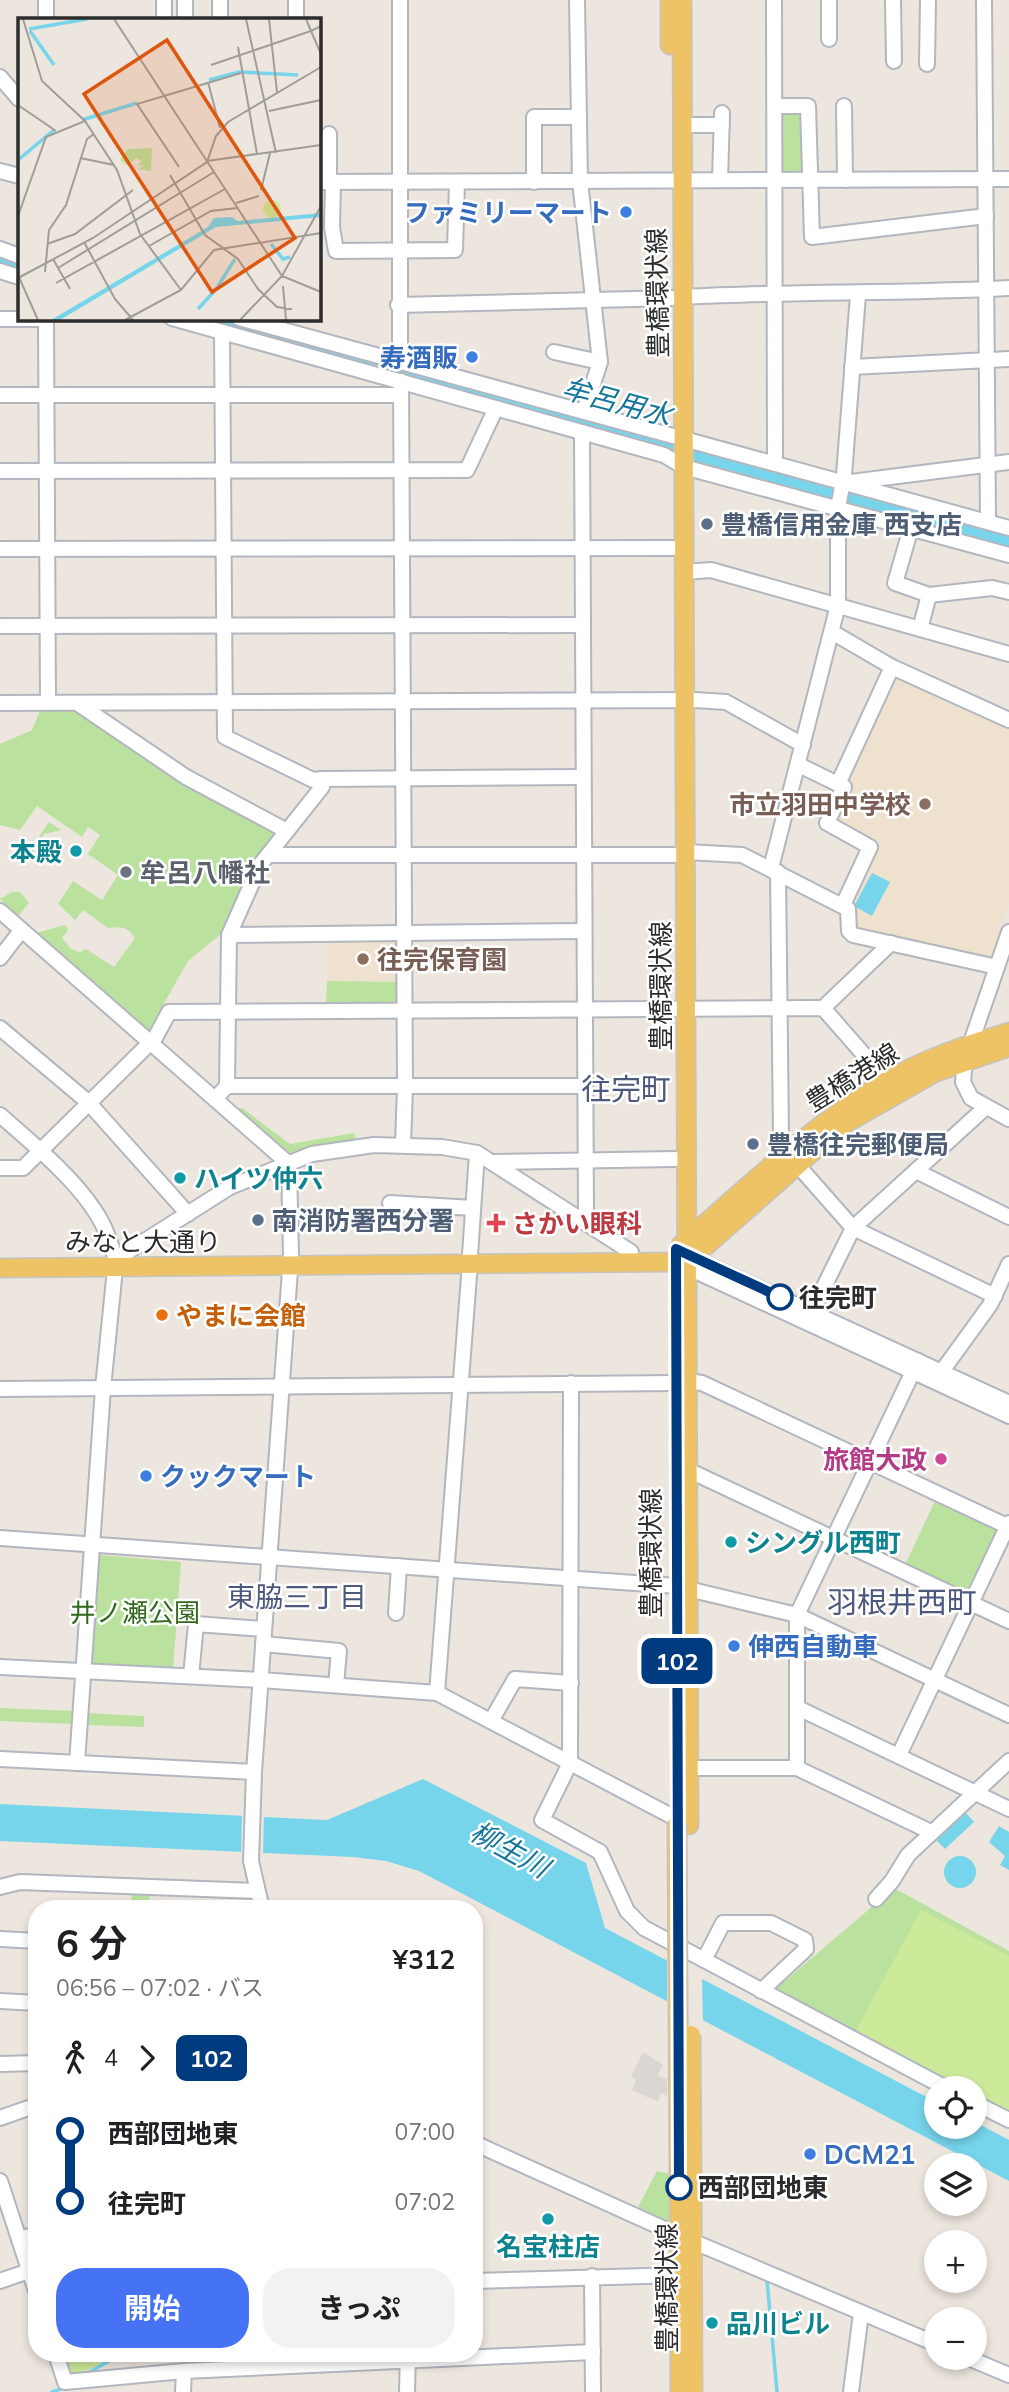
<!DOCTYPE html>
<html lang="ja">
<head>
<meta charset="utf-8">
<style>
  body { margin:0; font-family:Mulish,"Noto Sans JP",sans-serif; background:#f2f2f2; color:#202124; height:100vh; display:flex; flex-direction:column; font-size:26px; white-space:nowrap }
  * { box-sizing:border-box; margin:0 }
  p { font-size:23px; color:#757577 }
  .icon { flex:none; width:38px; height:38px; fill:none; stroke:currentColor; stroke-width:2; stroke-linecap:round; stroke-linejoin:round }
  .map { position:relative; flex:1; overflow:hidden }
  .sheet { position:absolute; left:28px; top:1900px; width:455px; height:462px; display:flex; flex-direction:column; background:#fff; border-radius:28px; box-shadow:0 4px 10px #0003 }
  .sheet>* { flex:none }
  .badge { padding:0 14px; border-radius:10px; font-size:24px; line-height:46px }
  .buttons { position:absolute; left:924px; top:2076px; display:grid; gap:14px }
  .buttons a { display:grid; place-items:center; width:63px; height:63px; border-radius:50%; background:#fff; box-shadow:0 4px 10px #0003; font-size:35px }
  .map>.badge { position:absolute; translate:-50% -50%; box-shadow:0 0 0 4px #fff }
  .legs { display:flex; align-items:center; gap:10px; height:77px; padding:0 28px; font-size:23px }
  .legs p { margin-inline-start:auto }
  .summary { display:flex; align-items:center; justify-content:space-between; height:119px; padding:0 28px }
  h1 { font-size:38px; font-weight:700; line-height:52px }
  .action { display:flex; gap:14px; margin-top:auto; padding:14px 28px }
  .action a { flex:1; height:80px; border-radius:28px; background:#4573f4; color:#fff; font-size:28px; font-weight:700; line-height:80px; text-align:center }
  .action a+a { background:#f2f2f2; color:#202124 }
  ul { padding:0 28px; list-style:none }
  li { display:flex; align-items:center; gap:24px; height:70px; font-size:26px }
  li i { display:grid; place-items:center; width:10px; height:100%; margin:0 9px; background:currentColor }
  li i::after { content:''; width:18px; height:18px; margin:-9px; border:5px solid; border-radius:50%; background:#fff }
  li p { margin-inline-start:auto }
  li:first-child i { background:linear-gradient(#0000 50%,currentColor 0) }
  li:last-child i { background:linear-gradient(currentColor 50%,#0000 0) }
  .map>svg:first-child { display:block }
  .education { fill:#eee2cf }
  .green { fill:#bae29e }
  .pitch { fill:#cde99a }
  .plaza { fill:#dad6d2 }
  .water { fill:#76d5eb }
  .pier { fill:#ede6df }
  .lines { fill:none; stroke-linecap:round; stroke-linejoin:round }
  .stream { stroke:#76d5eb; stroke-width:3.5 }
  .river { stroke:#76d5eb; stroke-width:19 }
  .minor-casing { stroke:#b2b6bf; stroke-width:18 }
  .major-casing { stroke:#c4c4c4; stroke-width:21 }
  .minor { stroke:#fff; stroke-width:14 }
  .major { stroke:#edc365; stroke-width:18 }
  .major-bridge-casing { stroke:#c4c4c4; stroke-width:21; stroke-linecap:butt }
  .major-bridge { stroke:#edc365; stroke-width:18 }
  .line-1-casing { stroke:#fff; stroke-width:16 }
  .line-1 { stroke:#003b80; stroke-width:10 }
  .shop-dot { fill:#3f7fe0; stroke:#fff; stroke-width:2.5 }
  .service-dot { fill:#5c6f8a; stroke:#fff; stroke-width:2.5 }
  .education-dot { fill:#8d6e63; stroke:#fff; stroke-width:2.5 }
  .culture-dot { fill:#0f9aa8; stroke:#fff; stroke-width:2.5 }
  .worship-dot { fill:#6b7280; stroke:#fff; stroke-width:2.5 }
  .health-dot { fill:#e0444e; stroke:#fff; stroke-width:2.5 }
  .stop-1-dot { fill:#fff; stroke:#003b80; stroke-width:3.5 }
  .food-dot { fill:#e8710a; stroke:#fff; stroke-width:2.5 }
  .hotel-dot { fill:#d1479c; stroke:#fff; stroke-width:2.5 }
  .labels { text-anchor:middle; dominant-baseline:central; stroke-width:5; stroke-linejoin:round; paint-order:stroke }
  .shop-label { font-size:26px; font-weight:bold; fill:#366cbe; stroke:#fff; text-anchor:start }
  .street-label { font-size:26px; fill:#2c2c2c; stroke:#fff }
  .service-label { font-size:26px; font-weight:bold; fill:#4e5e75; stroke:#fff; text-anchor:start }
  .education-label { font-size:26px; font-weight:bold; fill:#785e54; stroke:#fff; text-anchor:end }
  .culture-label { font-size:26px; font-weight:bold; fill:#0d838f; stroke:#fff; text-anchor:start }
  .worship-label { font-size:26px; font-weight:bold; fill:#5b616d; stroke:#fff; text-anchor:start }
  .health-label { font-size:26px; font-weight:bold; fill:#be3a42; stroke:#fff; text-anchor:start }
  .stop-label { font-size:26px; font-weight:bold; fill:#2c2c2c; stroke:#fff; text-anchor:start }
  .food-label { font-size:26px; font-weight:bold; fill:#c56008; stroke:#fff; text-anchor:start }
  .hotel-label { font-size:26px; font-weight:bold; fill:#b23c85; stroke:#fff; text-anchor:end }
  .park-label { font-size:26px; fill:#32681d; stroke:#fff }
  .water-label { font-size:28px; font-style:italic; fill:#12769b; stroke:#fff }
  .neighbourhood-label { font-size:28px; fill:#4d597c; stroke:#fff }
  .quarter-label { font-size:30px; fill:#4d597c; stroke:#fff }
  .inset-river { fill:none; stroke:#76d5eb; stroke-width:3.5 }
  .inset-road { fill:none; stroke:#a09c97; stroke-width:2 }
  .view { fill:#df570e; fill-opacity:0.15; stroke:#df570e; stroke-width:3.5 }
  .inset-edge { fill:none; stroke:#2c2c2c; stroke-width:3.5 }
</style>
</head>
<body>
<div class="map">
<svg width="1009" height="2392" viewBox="0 0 1009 2392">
  <rect width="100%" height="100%" fill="#ede6df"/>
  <g class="education">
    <polygon points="896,673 1009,724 1009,903 991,956 985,959 857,932 853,928 850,898 874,845 832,821 843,783"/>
    <polygon points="327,937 399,937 400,982 327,981"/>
  </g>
  <g class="green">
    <polygon points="801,109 806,172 802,178 777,173 780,110"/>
    <path d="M72 706 279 834 256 860 222 933 188 961 149 1030 36 933 65 925 68 930 62 938 71 949 80 952 86 949 114 967 135 938C128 927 121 926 108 928L83 910 75 920 58 904 73 881 102 900 118 875 88 854 100 835 88 827 82 837 37 806 20 830 0 825V744L32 730 41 708Z"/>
    <polygon points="49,822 61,830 44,834 32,853 29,851"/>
    <polygon points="12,892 20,892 29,903 18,916 0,899"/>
    <polygon points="327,981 400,982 399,1004 326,1005"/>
    <polygon points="236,1108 242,1108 290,1144 354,1133 357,1141 290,1153"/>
    <polygon points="938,1500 1001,1529 971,1596 905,1565 934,1503"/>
    <polygon points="100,1555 181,1562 173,1670 93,1667 89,1663"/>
    <polygon points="0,1708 74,1711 73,1724 0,1721"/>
    <polygon points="87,1713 144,1716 144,1727 86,1725"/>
    <polygon points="894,1888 1009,1951 1009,2115 975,2097 975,2088 957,2088 772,1992"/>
    <polygon points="132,1890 150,1891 149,1909 131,1909"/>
    <polygon points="657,2171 670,2174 670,2222 638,2207"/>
  </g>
  <g class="pitch">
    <polygon points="921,1910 1009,1956 1009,2112 975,2094 975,2088 962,2088 855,2032"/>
    <polygon points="61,2354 118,2354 75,2377 67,2372"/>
  </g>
  <polygon class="plaza" points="643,2052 663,2065 657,2076 667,2079 667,2096 661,2093 658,2102 632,2090 636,2080 631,2077"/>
  <g class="water">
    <polygon points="872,873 890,882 872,916 854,906"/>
    <polygon points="423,1779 586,1863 605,1928 936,2102 936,2126 975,2126 975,2122 1009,2140 1009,2181 419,1871 386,1861 353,1857 0,1841 0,1804 327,1820"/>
    <polygon points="965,1812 974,1822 945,1849 935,1839"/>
    <polygon points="999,1826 1009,1832 1009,1870 1000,1865 1005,1856 989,1842"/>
    <circle cx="960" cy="1872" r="16"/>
  </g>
  <g class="pier">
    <polygon points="242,1812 264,1814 263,1857 241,1856"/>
    <polygon points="667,1957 702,1976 703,2023 667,2005"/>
  </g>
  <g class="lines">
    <g class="stream">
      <polyline points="767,2280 777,2392"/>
      <polyline points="88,2373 121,2354"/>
      <polyline points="52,2392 64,2388"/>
    </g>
    <g class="river">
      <polyline points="0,262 19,267"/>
      <polyline points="210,318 1009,537"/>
    </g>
    <g class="minor-casing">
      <g id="minor">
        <polyline points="220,0 220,19"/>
        <polyline points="296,0 296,19"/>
        <polyline points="400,0 400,362"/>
        <polyline points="577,0 580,181 600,362 584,412"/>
        <polyline points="774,0 775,463"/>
        <polyline points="829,0 829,39"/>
        <polyline points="893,0 894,61"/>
        <polyline points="984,0 988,522"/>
        <polyline points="46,19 46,0"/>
        <polyline points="164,19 164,0"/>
        <polyline points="185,19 185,0"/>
        <polyline points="927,64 928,0"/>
        <polyline points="0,77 19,99"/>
        <polyline points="775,106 808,106 812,237 986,216"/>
        <polyline points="844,106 845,180"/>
        <polyline points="682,125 722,125"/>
        <polyline points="329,134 329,182"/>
        <polyline points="0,171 19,176"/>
        <polyline points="720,180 722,113"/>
        <polyline points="318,182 1009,179"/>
        <polyline points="333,182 332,227 336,251 455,250 457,182"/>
        <polyline points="534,182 534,117 577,117"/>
        <polyline points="0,249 19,256"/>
        <polyline points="0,271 19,277"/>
        <path d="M683 297C792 291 900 294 1009 288"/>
        <polyline points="398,305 672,298"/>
        <polyline points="46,318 48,702"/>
        <polyline points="172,318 664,455 684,467 1009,555"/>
        <polyline points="239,318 673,436"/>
        <polyline points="0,319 46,319"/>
        <polyline points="222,332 225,737 313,780 323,779"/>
        <polyline points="554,352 600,362"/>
        <polyline points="852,367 1009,359"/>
        <polyline points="401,381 405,1087 403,1145"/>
        <polyline points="0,395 401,395"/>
        <polyline points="582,432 586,1213 582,1220"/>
        <polyline points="684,439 1009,528"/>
        <polyline points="0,471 467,470 496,408"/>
        <polyline points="851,482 1009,462"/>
        <polyline points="911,528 895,583 929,595"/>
        <polyline points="0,549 673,548"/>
        <polyline points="685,572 711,570 1009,654"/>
        <polyline points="0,626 582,625"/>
        <polyline points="920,629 929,595 992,588 1009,592"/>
        <polyline points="832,632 892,667 1009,720"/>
        <polyline points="0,703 695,700 726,702 803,745"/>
        <polyline points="77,703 186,777 287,831"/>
        <polyline points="799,765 844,787 827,823 870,847 843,905"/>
        <polyline points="838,784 892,667"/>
        <polyline points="686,852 742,855 848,909 849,931 853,935 997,967"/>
        <polyline points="268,855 674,855"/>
        <polyline points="771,868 838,605 838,508 844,475 858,295"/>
        <polyline points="778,872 781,1136 787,1153 853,1228 995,1296"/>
        <polyline points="0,911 289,1164 291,1256 254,1772 251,1861 262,1909"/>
        <polyline points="1009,932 965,1060 963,1082 971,1098 1009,1119"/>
        <polyline points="229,935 584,931"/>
        <polyline points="0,958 20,932"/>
        <polyline points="823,1008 891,943"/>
        <polyline points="0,1028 88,1102 188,1214"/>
        <polyline points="227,1086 585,1086"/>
        <polyline points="215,1099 227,1086 229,935 260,865 322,787 323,779 583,777"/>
        <path d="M0 1115C34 1145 81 1183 102 1223 108 1234 111 1247 116 1259L230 1187 312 1154 374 1145 442 1147 477 1153 631 1252"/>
        <polyline points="495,1162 675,1159"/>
        <polyline points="0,1168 23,1168 155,1038 169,1012 823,1008 887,1081"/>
        <polyline points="916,1171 1009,1217"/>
        <polyline points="390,1203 473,1208"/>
        <polyline points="683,1253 1009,1403"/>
        <polyline points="470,1255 477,1153"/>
        <polyline points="680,1264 1009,1416"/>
        <polyline points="812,1311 853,1228 986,1107"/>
        <polyline points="937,1378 990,1305 1009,1264"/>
        <polyline points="688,1381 702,1383 1009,1527"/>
        <polyline points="571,1383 570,1763 542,1820 600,1852 627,1911 644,1928 946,2088"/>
        <polyline points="0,1389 676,1383"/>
        <polyline points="688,1470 1009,1621"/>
        <polyline points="0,1538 677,1586"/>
        <polyline points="688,1589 797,1615 1009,1715"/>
        <polyline points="396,1613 399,1566"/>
        <polyline points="263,1644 339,1651 336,1685"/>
        <polyline points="0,1667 261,1680 437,1693 677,1819"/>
        <polyline points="191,1676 196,1624 264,1629"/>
        <polyline points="437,1693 470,1263"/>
        <polyline points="798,1708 1009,1809"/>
        <polyline points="491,1721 515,1679 571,1683"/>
        <polyline points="899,1755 1009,1523"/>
        <polyline points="0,1759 254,1772"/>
        <polyline points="77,1763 103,1388 116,1259"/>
        <polyline points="689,1768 797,1768 931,1832"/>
        <polyline points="797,1768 797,1615 918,1361"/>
        <polyline points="0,1887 20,1882 256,1891"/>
        <polyline points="876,1899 892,1881 908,1855 1009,1761"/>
        <polyline points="0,1939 37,1941"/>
        <polyline points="704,1960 723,1923 771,1923 805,1940 806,1949 761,1991"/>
        <polyline points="0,2001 37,2003"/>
        <polyline points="0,2064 37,2063"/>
        <polyline points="975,2103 1009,2120"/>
        <polyline points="0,2118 37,2105"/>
        <polyline points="474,2143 680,2236 936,2344"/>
        <polyline points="0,2181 37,2294"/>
        <polyline points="19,2239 37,2234"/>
        <polyline points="592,2276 593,2392"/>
        <polyline points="0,2281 29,2271"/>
        <polyline points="474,2281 680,2275"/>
        <polyline points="56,2354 65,2382 184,2371 593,2352"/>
        <polyline points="966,2357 1009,2375"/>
        <polyline points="183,2392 184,2371"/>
        <polyline points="407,2392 408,2354"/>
        <polyline points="851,2392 861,2313"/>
      </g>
    </g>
    <g class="major-casing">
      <g id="major">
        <polyline points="670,0 670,45"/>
        <polyline points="682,0 689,1825"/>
        <path d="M681 1245C746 1188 811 1126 885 1082 923 1059 967 1045 1009 1032"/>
        <polyline points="0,1268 676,1262 707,1245 843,1125 936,1072 1009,1047"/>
        <polyline points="692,2171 693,2392"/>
        <polyline points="679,2172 680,2392"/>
      </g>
    </g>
    <use href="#minor" class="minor"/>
    <use href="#major" class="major"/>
    <g class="major-bridge-casing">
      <g id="major-bridge">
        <polyline points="677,1824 679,2172"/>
        <polyline points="691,2035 692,2171"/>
      </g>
    </g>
    <use href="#major-bridge" class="major-bridge"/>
  </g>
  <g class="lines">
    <g class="line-1-casing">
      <polyline id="line-1" points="679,2187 676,1249 780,1297"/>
    </g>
    <use href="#line-1" class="line-1"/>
  </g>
  <g class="shop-dot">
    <circle cx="626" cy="212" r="7"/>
    <circle cx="472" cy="357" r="7"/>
    <circle cx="146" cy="1476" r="7"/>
    <circle cx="734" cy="1646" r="7"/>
    <circle cx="810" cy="2154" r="7"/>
  </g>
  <g class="service-dot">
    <circle cx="707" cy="524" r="7"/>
    <circle cx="753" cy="1144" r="7"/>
    <circle cx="258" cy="1220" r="7"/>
  </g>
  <g class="education-dot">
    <circle cx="925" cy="804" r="7"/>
    <circle cx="363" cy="959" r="7"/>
  </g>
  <g class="culture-dot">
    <circle cx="76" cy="851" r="7"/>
    <circle cx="180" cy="1178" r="7"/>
    <circle cx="731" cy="1542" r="7"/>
    <circle cx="548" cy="2219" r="7"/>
    <circle cx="712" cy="2323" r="7"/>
  </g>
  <circle class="worship-dot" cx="126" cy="872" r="7"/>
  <path class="health-dot" d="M492.5 1212.5h7v7h7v7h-7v7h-7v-7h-7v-7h7z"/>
  <g class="stop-1-dot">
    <circle cx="780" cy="1297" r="12"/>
    <circle cx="679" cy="2187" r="12"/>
  </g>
  <circle class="food-dot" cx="162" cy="1315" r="7"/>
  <circle class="hotel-dot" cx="941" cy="1459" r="7"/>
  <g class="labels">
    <g class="shop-label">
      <text x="612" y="212" text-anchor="end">ファミリーマート</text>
      <text x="458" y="357" text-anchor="end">寿酒販</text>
      <text x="160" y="1476">クックマート</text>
      <text x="748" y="1646">伸西自動車</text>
      <text x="824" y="2154">DCM21</text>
    </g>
    <g class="street-label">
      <text transform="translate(657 293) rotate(-91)">豊橋環状線</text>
      <text transform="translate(660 986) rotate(-90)">豊橋環状線</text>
      <text transform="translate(852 1077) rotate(-32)">豊橋港線</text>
      <text x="143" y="1241">みなと大通り</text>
      <text transform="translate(650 1553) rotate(-90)">豊橋環状線</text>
      <text transform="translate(666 2288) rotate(-90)">豊橋環状線</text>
    </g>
    <g class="service-label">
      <text x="721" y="524">豊橋信用金庫 西支店</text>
      <text x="767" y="1144">豊橋往完郵便局</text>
      <text x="272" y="1220">南消防署西分署</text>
    </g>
    <g class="education-label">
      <text x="911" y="804">市立羽田中学校</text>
      <text x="377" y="959" text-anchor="start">往完保育園</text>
    </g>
    <g class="culture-label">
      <text x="62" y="851" text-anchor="end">本殿</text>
      <text x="194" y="1178">ハイツ仲六</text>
      <text x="745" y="1542">シングル西町</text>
      <text x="548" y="2246" text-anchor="middle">名宝柱店</text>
      <text x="726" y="2323">品川ビル</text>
    </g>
    <g class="worship-label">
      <text x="140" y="872">牟呂八幡社</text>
    </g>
    <g class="health-label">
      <text x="512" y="1223">さかい眼科</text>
    </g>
    <g class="stop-label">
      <text x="799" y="1297">往完町</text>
      <text x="698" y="2187">西部団地東</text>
    </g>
    <g class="food-label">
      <text x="176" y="1315">やまに会館</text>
    </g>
    <g class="hotel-label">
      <text x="927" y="1459">旅館大政</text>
    </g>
    <g class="park-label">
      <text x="135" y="1612">井ノ瀬公園</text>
    </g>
    <g class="water-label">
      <text transform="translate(617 401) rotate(15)">牟呂用水</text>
      <text transform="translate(510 1849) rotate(29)">柳生川</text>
    </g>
    <g class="neighbourhood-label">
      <text x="297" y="1596">東脇三丁目</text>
    </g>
    <g class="quarter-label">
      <text x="626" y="1089">往完町</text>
      <text x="902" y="1602">羽根井西町</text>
    </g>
  </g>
  <g transform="translate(18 18)">
    <rect width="303" height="303" fill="#ede6df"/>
    <path d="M134 130 133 153 119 151 127 147 119 148 123 143 119 140 109 147 102 142 110 131Z" fill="#bae29e"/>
    <path d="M245 191a9 9 0 1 1 18 0a9 9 0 1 1-18 0Z" fill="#cde99a"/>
    <path d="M303 195V199L198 209 42 302H33L190 209 196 200 214 199 219 203Z" fill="#76d5eb"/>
    <path class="inset-river" d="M11 11 69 1M12 13 36 47M191 62 221 54 280 57M64 102 119 85M0 142 36 112M253 226 265 241 272 239M200 268 217 241M180 291 200 269"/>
    <path class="inset-road" d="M96 1 264 258 303 274M228 1 258 135M251 1 259 74M303 8 293 13 303 36M220 29 239 136M193 47 293 13 288 1M190 64 202 110M0 87 38 113M251 93 303 82M67 103 99 152 122 216 163 272M62 140 96 147M189 143 303 127M161 149 119 86 223 55M152 157 187 217 220 241 240 271 259 289 274 291M243 172 252 135M218 185 241 178M0 198 28 119 67 103 24 63 5 1M66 224 97 281 115 302M29 226 57 216 115 172M131 228 193 193 219 190M35 241 52 271M40 250 196 154M27 254 31 212 48 187 69 121 76 116M0 257 20 302M0 260 75 220 189 144 198 118 210 104 303 49M38 265 207 171M265 268 268 302M107 302 163 272 196 232 303 215M222 302 264 258 303 188"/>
    <path class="view" d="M149 22 277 220 194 274 66 76Z"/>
    <rect width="303" height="303" class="inset-edge"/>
  </g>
</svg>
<div class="buttons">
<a><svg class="icon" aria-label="locate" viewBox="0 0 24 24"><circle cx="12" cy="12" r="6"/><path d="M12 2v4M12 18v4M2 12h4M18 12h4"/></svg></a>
<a><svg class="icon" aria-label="layers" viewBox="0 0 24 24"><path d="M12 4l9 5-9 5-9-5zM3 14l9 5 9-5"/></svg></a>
<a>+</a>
<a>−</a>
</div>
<b class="badge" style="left:677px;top:1661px;background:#003b80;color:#fff">102</b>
<section class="sheet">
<div class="summary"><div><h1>6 分</h1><p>06:56 – 07:02 · バス</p></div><b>¥312</b></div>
<div class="legs"><svg class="icon" aria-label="walk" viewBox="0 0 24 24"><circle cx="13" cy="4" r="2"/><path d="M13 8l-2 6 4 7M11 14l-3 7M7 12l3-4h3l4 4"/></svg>4<svg class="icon" aria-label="forward" viewBox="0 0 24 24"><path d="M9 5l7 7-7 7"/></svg><b class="badge" style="background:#003b80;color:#fff">102</b></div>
<ul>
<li><i style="color:#003b80"></i><b>西部団地東</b><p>07:00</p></li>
<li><i style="color:#003b80"></i><b>往完町</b><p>07:02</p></li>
</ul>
<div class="action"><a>開始</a><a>きっぷ</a></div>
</section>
</div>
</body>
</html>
